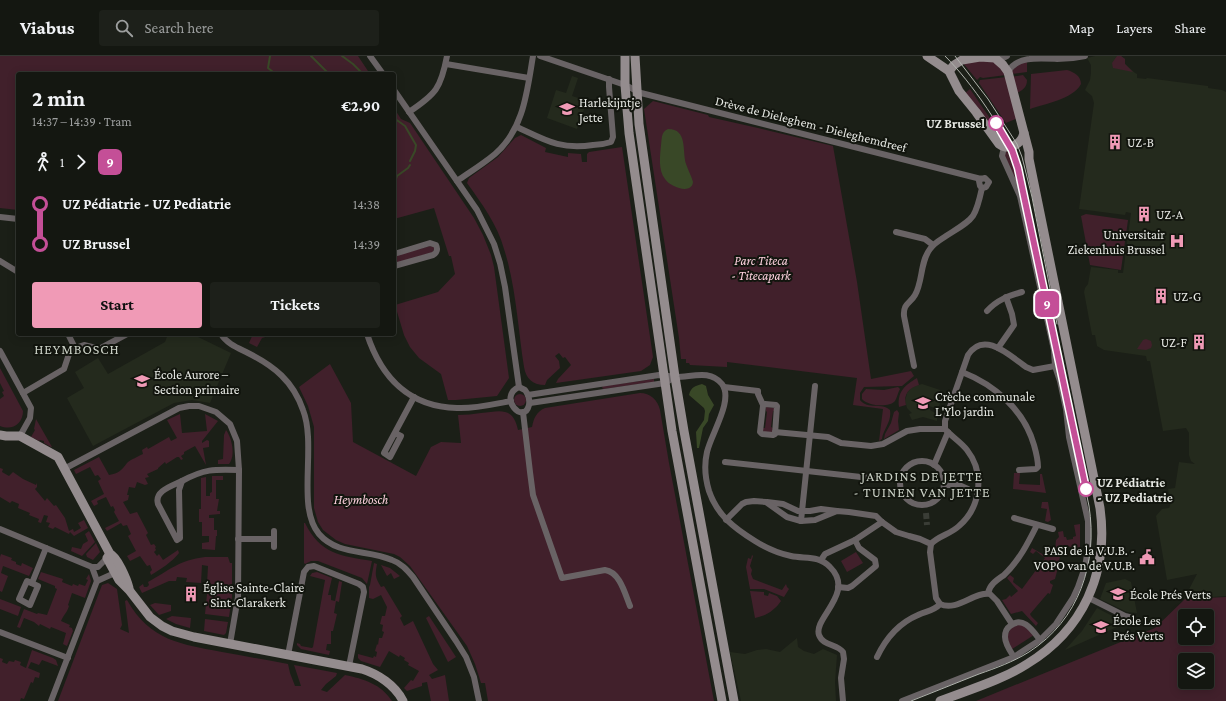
<!DOCTYPE html>
<html lang="en">
<head>
<meta charset="utf-8">
<style>
  body { margin:0; font-family:"Crimson Pro",serif; background:#1d201a; color:#f1f3f6; height:100vh; display:flex; flex-direction:column; font-size:15px; white-space:nowrap }
  * { box-sizing:border-box; margin:0 }
  p { font-size:13px; color:#9d9f9f }
  .icon { flex:none; width:22px; height:22px; fill:none; stroke:currentColor; stroke-width:2; stroke-linecap:round; stroke-linejoin:round }
  .map { position:relative; flex:1; overflow:hidden }
  .panel { position:absolute; left:16px; top:16px; width:380px; height:264px; display:flex; flex-direction:column; background:#141711; border-radius:4px; box-shadow:0 2px 10px #0003,0 0 0 1px #333631 }
  .panel>* { flex:none }
  .badge { padding:0 8px; border-radius:6px; font-size:14px; line-height:26px }
  .tools { position:absolute; left:1178px; top:553px; display:grid; gap:8px }
  .tools a { display:grid; place-items:center; width:36px; height:36px; border-radius:4px; background:#141711; box-shadow:0 2px 10px #0003,0 0 0 1px #333631; font-size:20px }
  .map>.badge { position:absolute; translate:-50% -50%; box-shadow:0 0 0 2px #fff }
  .legs { display:flex; align-items:center; gap:6px; height:44px; padding:0 16px; font-size:13px }
  .legs p { margin-inline-start:auto }
  .headline { display:flex; align-items:center; justify-content:space-between; height:68px; padding:0 16px }
  h1 { font-size:22px; font-weight:700; line-height:30px }
  .primary-button { display:flex; gap:8px; margin-top:auto; padding:8px 16px }
  .primary-button a { flex:1; height:46px; border-radius:4px; background:#f09ab6; color:#111; font-size:16px; font-weight:700; line-height:46px; text-align:center }
  .primary-button a+a { background:#1d201a; color:#f1f3f6 }
  ul { padding:0 16px; list-style:none }
  li { display:flex; align-items:center; gap:14px; height:40px; font-size:15px }
  li i { display:grid; place-items:center; width:6px; height:100%; margin:0 5px; background:currentColor }
  li i::after { content:''; width:10px; height:10px; margin:-5px; border:3px solid; border-radius:50%; background:#141711 }
  li p { margin-inline-start:auto }
  li:first-child i { background:linear-gradient(#0000 50%,currentColor 0) }
  li:last-child i { background:linear-gradient(currentColor 50%,#0000 0) }
  header { display:flex; align-items:center; gap:24px; box-sizing:border-box; height:56px; padding:0 20px; background:#141711; border-bottom:1px solid #333631 }
  header strong { font-size:19px }
  nav { display:flex; gap:22px; margin-inline-start:auto; font-size:14px }
  .search { width:280px; height:36px; background:#1d201a; display:flex; align-items:center; gap:10px; box-sizing:border-box; padding:0 14px; border-radius:4px; color:#9d9f9f; font-size:15px }
  .map>svg:first-child { display:block }
  .built { fill:#242a1d }
  .green { fill:#41202b; fill-rule:evenodd }
  .water { fill:#394827 }
  .lines { fill:none; stroke-linecap:round; stroke-linejoin:round }
  .stream { stroke:#394827; stroke-width:2 }
  .street-tunnel { stroke:#3a3d36; stroke-width:6; stroke-dasharray:6 3; stroke-linecap:butt }
  .street { stroke:#696365; stroke-width:6 }
  .secondary { stroke:#948c8e; stroke-width:9 }
  .tram { stroke:#b0b3ad; stroke-width:1 }
  .line-1-casing { stroke:#fff; stroke-width:9 }
  .line-1 { stroke:#c44f97; stroke-width:6 }
  .stop-1-dot { fill:#fff; stroke:#c44f97; stroke-width:2 }
  .labels { text-anchor:middle; dominant-baseline:central; stroke-width:4; stroke-linejoin:round; paint-order:stroke }
  .poi-label { font-size:13px; fill:#e7e9e4; stroke:#12150e; text-anchor:start }
  .stop-label { font-size:13px; font-weight:bold; fill:#e7e9e4; stroke:#12150e; text-anchor:end }
  .street-label { font-size:13px; fill:#e7e9e4; stroke:#12150e }
  .park-label { font-size:13px; font-style:italic; fill:#fbcfdc; stroke:#12150e }
  .neighbourhood-label { font-size:14px; letter-spacing:1px; fill:#cad0c5; stroke:#12150e }
</style>
</head>
<body>
<header>
<strong>Viabus</strong>
<div class="search"><svg class="icon" aria-label="search" viewBox="0 0 24 24"><circle cx="10" cy="10" r="6"/><path d="M15 15l6 6"/></svg>Search here</div>
<nav><a>Map</a><a>Layers</a><a>Share</a></nav>
</header>
<div class="map">
<svg width="1226" height="645" viewBox="0 0 1226 645">
  <rect width="100%" height="100%" fill="#1b1f17"/>
  <g class="built">
    <polygon points="1095,0 1121,0 1125,3 1125,8 1135,17 1137,18 1137,22 1146,23 1147,22 1208,30 1208,32 1222,34 1226,36 1226,540 1184,543 1197,518 1167,524 1156,460 1162,453 1169,452 1171,447 1168,433 1175,432 1179,406 1195,408 1191,405 1189,399 1189,377 1186,372 1163,375 1150,305 1147,305 1146,300 1104,294 1097,290 1095,279 1092,279 1084,236 1085,232 1088,228 1091,211 1118,214 1118,217 1123,217 1131,157 1126,156 1125,159 1079,153 1094,47 1092,40 1085,34 1090,24 1091,17 1091,9 1087,2"/>
    <polygon points="572,20 578,22 572,40 587,45 577,73 547,62 556,34 566,37"/>
    <polygon points="168,278 192,278 231,297 210,347 192,344 174,347 93,390 67,342 84,332 75,316 98,302 108,318 165,286"/>
    <polygon points="922,328 940,334 942,342 938,353 929,350 930,354 937,358 937,365 923,361 912,364 909,358 912,357 907,352 905,345 907,337 912,331"/>
    <polygon points="1125,523 1131,526 1137,557 1127,556 1100,543 1106,527"/>
    <polygon points="1097,552 1126,567 1065,594 1082,575"/>
    <polygon points="797,582 798,591 804,595 814,598 823,593 837,599 835,626 836,645 741,645 730,596 745,598 757,594 766,593 780,596"/>
  </g>
  <g class="green">
    <polygon points="0,0 358,0 370,18 18,18 18,154 0,152"/>
    <polygon points="1117,0 1121,0 1125,3 1125,8 1133,16 1113,12 1112,7"/>
    <polygon points="1027,3 1027,16 1011,18 1013,13"/>
    <polygon points="979,4 995,6 1006,19 983,22 980,21 977,24 963,7"/>
    <path d="M1067 14C1074 16 1081 20 1081 28 1073 43 1045 48 1030 53L1031 18Z"/>
    <path d="M1023 19 1027 24C1027 32 1022 34 1016 38L1011 21Z"/>
    <polygon points="1007,21 1018,62 1006,67 979,27 980,24"/>
    <polygon points="970,33 998,74 993,77 964,38"/>
    <path d="M653 45 708 59 709 61 758 72 833 90 857 226 871 323 911 315 914 320 902 330 864 331 860 337V344C868 354 882 346 890 354 892 366 883 373 882 383L879 385 883 353 853 349 857 322 727 306V311L690 309 689 307H686V303H681L679 282 644 53Z"/>
    <polygon points="394,52 401,63 410,67 474,162 483,179 491,199 494,211 509,322 497,340 456,344 448,344 441,318 419,302 410,291 404,279 395,249 438,236 455,218 451,200 449,200 434,152 394,163"/>
    <path d="M521 79 546 92 545 96 568 101V97L581 98 582 106H587V98L589 96 622 91 653 301 650 309 641 315 556 327 558 323 571 309 565 301 563 302 559 297 555 300 559 305 560 312 547 324 545 329C533 329 526 323 524 311 518 273 516 230 504 193 497 168 482 148 467 127L469 122 498 101 515 82Z"/>
    <path d="M1007 95C1018 107 1019 125 1022 140L1004 98Z"/>
    <polygon points="1086,158 1128,164 1121,214 1090,209 1081,160"/>
    <polygon points="430,190 434,191 434,193 433,196 394,208 394,200"/>
    <polygon points="253,278 275,278 262,282 257,291 249,287"/>
    <polygon points="1146,283 1151,285 1152,289 1151,292 1146,294 1137,293 1143,284"/>
    <path d="M330 308 351 347 353 386 416 420 431 391 441 386 461 387 458 359C466 359 473 358 481 357 500 355 513 350 518 374L532 371C534 362 536 356 545 352L640 337C650 337 658 344 660 354L669 407 714 645H488L485 627H481L475 608 467 590 410 510 400 501 394 498 345 488 336 484 323 474 318 466 314 452V371L308 350 299 331Z"/>
    <path d="M0 312 23 355C23 368 12 375 0 370V343L4 340 2 336 4 335 0 327Z"/>
    <path d="M917 322 919 329C909 332 903 338 906 349L899 351C897 336 905 329 917 322Z"/>
    <polygon points="654,323 654,326 604,333 602,332 603,330"/>
    <path d="M898 331 900 333C898 336 897 342 895 345 889 352 868 350 862 343V338L866 333 884 334Z"/>
    <circle cx="520" cy="344" r="6"/>
    <polygon points="766,351 775,352 775,355 773,355 771,371 773,372 772,376 765,377 763,375 763,372 765,372 767,356 766,355"/>
    <polygon points="897,354 899,357 898,365 899,374 884,383 885,378 891,367 894,356"/>
    <path d="M180 358 182 377 207 375 205 358 218 365 202 385V387L207 384 209 385V391L203 392 206 409 195 390 184 396V398L181 400 183 403 181 404 179 401H177L166 408 165 406 158 412V413L147 418 149 421 145 422 148 428 145 429 137 426 135 432 129 431 127 439H129L128 444 123 446 130 458 137 456 148 477 146 479 151 489 154 488 156 491 155 492 156 494 154 496 157 500 159 498 163 504 178 494 179 497C172 506 161 513 151 519L150 516 152 514 150 509 147 510 140 500 130 505 127 500 136 495 128 480 131 478 127 469 123 470 121 467 107 475 105 472 119 465 114 456 115 454 113 450 111 451 106 441 97 445 98 448 94 450 91 445 104 438 98 425 101 423 98 419 95 420 90 411 76 418 74 414 99 401 109 419C119 417 121 415 127 407 130 404 139 400 143 398L142 394 147 391 148 393 169 381 171 385 177 382 167 364Z"/>
    <polygon points="36,363 52,391 51,391 44,387 44,385 40,384 39,385 31,381 35,374 34,373"/>
    <path d="M226 374C232 382 236 400 229 408H218V404L223 403 224 379Z"/>
    <polygon points="0,412 3,413 2,416 9,420 13,416 23,423 36,429 37,427 37,431 35,433 45,445 47,442 54,450 56,449 65,462 69,475 73,473 74,476 81,472 78,467 84,464 88,472 74,480 70,476 69,478 55,471 53,473 48,471 50,467 46,466 48,460 44,459 41,467 38,466 39,463 29,459 30,457 18,452 19,448 12,445 10,447 0,441"/>
    <polygon points="1014,417 1020,417 1019,428 1040,429 1040,418 1042,418 1046,437 1013,433"/>
    <polygon points="212,420 223,420 223,424 216,424 216,443 219,443 217,455 220,455 220,458 209,459 209,462 214,462 214,474 217,474 217,480 216,480 215,494 202,493 202,487 209,486 209,480 202,480 202,466 199,466 199,453 201,453 201,422 206,421 206,440 210,440 210,437 212,436"/>
    <polygon points="1042,446 1048,446 1051,464 1048,466 1045,465 1047,453 1041,452"/>
    <path d="M304 467H305C320 498 341 500 372 505L367 528 362 522 318 505H311L305 508 304 507Z"/>
    <polygon points="1080,468 1080,494 1065,489 1063,493 1061,493 1061,495 1062,496 1059,504 1060,504 1055,523 1050,525 1050,527 1053,529 1050,538 1048,537 1030,558 1031,560 1038,567 1036,570 1022,555 1011,558 1002,544 1006,543 1010,539 1011,541 1018,535 1007,522 1010,519 1014,522 1013,526 1022,533 1045,502 1036,495 1033,498 1030,496 1032,492 1044,499 1047,494 1050,492 1055,494 1056,484 1059,481 1058,476 1063,475 1064,481 1066,481 1067,484 1073,483 1073,481 1076,480 1074,469"/>
    <polygon points="89,475 95,486 82,500 71,495 72,491 81,493 83,488 88,485 85,478"/>
    <polygon points="96,487 100,496 93,504 87,501 86,498"/>
    <polygon points="856,496 863,507 847,516 841,505"/>
    <polygon points="1,498 12,502 11,504 16,506 16,508 21,510 22,507 33,512 29,520 3,510 1,517 8,520 2,536 0,535 0,501"/>
    <polygon points="752,499 753,500 750,510 752,514 751,518 753,523 782,534 786,528 787,531 789,533 784,541 764,533 750,533 746,511 748,502 751,503"/>
    <path d="M205 501H228L230 507H232V541L229 561 205 558 208 528H207L208 510 202 509 201 527 186 526 187 522 177 521 176 525H169L142 537 139 531 143 528 144 531H147L149 529 148 526C170 514 179 504 205 501Z"/>
    <path d="M374 507 377 508C375 519 375 521 381 531L384 530 402 560 400 562 404 570 413 565 433 608 438 614 429 619 432 623 445 619 449 645H431L427 626 422 627V630L407 635 404 632 411 624 413 625 419 615 408 609 409 607 404 604 405 602 400 599 399 601 389 595 380 611 361 605 358 602V598L373 602 374 600 376 601 377 596 375 595 377 588 378 589 379 582H382L384 576 382 575 383 569 380 568 382 560H385L387 551 381 539 373 543 369 542V531L370 529Z"/>
    <polygon points="381,509 390,512 400,520 394,523 391,517 387,520"/>
    <path d="M41 516 63 523 62 526 72 530 73 528 78 530 79 528 85 530 88 524 86 523 89 518 91 525 85 542 72 537 68 549 69 550C67 557 64 558 61 565L70 569 69 571 72 572 73 575 67 590 63 588 66 577 51 571 50 573 40 568 39 570 34 566 24 562 20 572 17 571 24 553 37 558 38 557 47 559 57 533 55 532V530L38 523Z"/>
    <polygon points="317,516 332,522 328,539 331,539 331,544 335,545 339,525 342,526 339,546 336,545 334,557 337,558 333,575 331,575 331,588 327,588 326,594 330,595 329,599 301,593 297,589 297,587 300,588 301,590 312,592 313,591 325,524 310,520 312,517"/>
    <path d="M108 527 117 533 122 569 120 573 129 577 125 545 127 544C150 585 181 588 222 596 244 600 266 604 288 608L290 617 295 630H301L294 609 337 617 336 620 326 628 321 634 327 636 345 619C364 623 381 628 392 645H58L102 529Z"/>
    <path d="M750 535 764 536V539L768 540 769 537 777 540 781 545C775 554 766 560 755 562Z"/>
    <path d="M1226 541V645H976L1155 572 1185 543ZM1185 560H1207V582H1185ZM1185 604H1207V626H1185Z"/>
    <polygon points="0,543 21,551 18,560 0,553"/>
    <polygon points="155,547 171,549 171,555 159,559 150,549"/>
    <polygon points="172,560 191,562 190,572 176,568 166,563"/>
    <polygon points="429,560 456,601 448,606 426,562"/>
    <polygon points="205,563 228,566 226,577 224,579 204,575"/>
    <polygon points="1022,568 1034,579 1012,593 1009,588 1007,580 1012,570"/>
    <polygon points="32,594 53,602 56,604 58,610 42,604 39,609 31,606 28,612 40,617 39,622 35,621 33,627 31,626 24,643 21,642 20,645 0,645 0,602 3,603 2,606 7,608 9,605 14,606 15,604 21,606 20,609 26,612"/>
  </g>
  <g class="water">
    <path d="M668 73C688 73 682 95 686 108 688 114 691 119 693 126 692 139 670 131 665 123 658 114 660 100 661 89 662 82 661 76 668 73Z"/>
    <path d="M702 328 706 330 708 339 714 349 709 358 708 365 703 372 699 392H697L696 376 704 364 705 355 704 352 689 339C691 331 695 330 702 328Z"/>
  </g>
  <g class="lines">
    <g class="stream">
      <polyline points="270,0 268,12 273,16"/>
      <polyline points="311,0 329,18"/>
      <polyline points="342,0 353,8 363,18"/>
      <polyline points="394,62 405,70 416,89 415,95 410,105"/>
      <polyline points="394,129 397,120 408,112 410,109"/>
    </g>
    <polyline class="street-tunnel" points="926,457 927,469"/>
    <g class="street">
      <polyline points="370,0 383,18"/>
      <polyline points="540,0 625,29 641,37 981,123 985,122 989,126 986,131 982,132 980,130 979,125 981,123"/>
      <polyline points="995,2 1001,3 1007,0"/>
      <polyline points="446,8 529,22"/>
      <path d="M1008 16C1016 0 1039 2 1057 3 1066 3 1076 2 1085 0"/>
      <polyline points="394,34 477,154 494,188 500,207 505,231 519,331"/>
      <path d="M409 56C436 38 441 32 447 0"/>
      <path d="M517 71C545 84 560 94 593 89 599 89 605 88 611 86L613 81 609 31V23"/>
      <path d="M457 125C470 116 483 108 495 98 524 73 527 35 533 0"/>
      <polyline points="0,161 18,163"/>
      <polyline points="896,176 925,183 933,189"/>
      <path d="M394 198 430 187 436 189C438 193 437 197 433 199L394 210"/>
      <polyline points="0,205 18,216"/>
      <path d="M987 255C997 244 1008 240 1022 236"/>
      <polyline points="68,278 75,292"/>
      <path d="M221 278C227 288 238 292 248 297 274 310 293 325 303 354 317 390 296 451 319 478 338 500 368 493 392 504 401 507 407 514 413 521L456 585 466 601 474 621 479 645"/>
      <path d="M367 278C381 321 409 351 457 352 475 353 494 348 511 345"/>
      <polyline points="998,292 1014,269 1012,258 1006,241"/>
      <polyline points="0,295 31,352 30,362 20,380"/>
      <path d="M914 310 904 260C903 247 910 248 915 239 923 225 920 206 930 193 934 187 940 184 946 180 974 162 975 164 982 132"/>
      <path d="M962 316C995 329 1024 354 1034 389 1036 396 1038 403 1038 411L1036 413 1019 414"/>
      <path d="M519 331 525 334C528 338 530 343 529 349 524 370 497 341 519 331Z"/>
      <polyline points="724,331 758,335 758,338 763,349"/>
      <polyline points="23,337 64,313 69,298 75,292 84,289 96,292 101,292 127,278"/>
      <path d="M528 339 659 319C665 319 671 321 676 321 692 321 710 313 722 328 734 344 711 378 707 396 704 409 705 422 709 435 717 459 734 472 755 485 766 492 777 497 791 500 805 503 819 499 830 511 856 537 813 562 819 579 823 590 837 588 843 596L844 603 841 622 843 645"/>
      <polyline points="530,347 665,327 675,321"/>
      <polygon points="765,348 776,349 777,350 775,378 773,379 762,378 760,376 763,350"/>
      <path d="M523 356 530 416 533 439 562 522 605 514C620 516 625 538 630 550"/>
      <polyline points="775,376 828,381 841,387 871,390 883,388 907,375 920,373 945,373"/>
      <polyline points="395,377 401,380 390,401 384,397 414,341"/>
      <circle cx="922" cy="427" r="22"/>
      <polyline points="725,406 879,423"/>
      <polyline points="934,409 948,376"/>
      <polyline points="64,413 179,352 189,350 199,350 216,356 230,368 237,385 239,414 238,541 230,588"/>
      <path d="M182 425 179 434 180 482 177 484 158 448C154 435 172 430 182 425Z"/>
      <path d="M182 425C204 413 214 413 239 414"/>
      <polyline points="944,429 959,429 968,433"/>
      <polyline points="767,446 783,448 798,455 810,455 821,453 837,455"/>
      <polyline points="1014,462 1053,473"/>
      <polyline points="726,464 742,448 746,446 754,445 766,446 787,461 801,465 815,464 837,455 849,456 876,460 882,466 896,476 909,480 920,483 931,488"/>
      <polyline points="801,465 815,330"/>
      <polyline points="0,473 92,511 98,511 107,502"/>
      <polyline points="238,483 274,483"/>
      <polyline points="274,491 274,475"/>
      <polyline points="821,504 825,498 855,484 882,466"/>
      <polyline points="92,511 97,525"/>
      <polygon points="27,525 38,530 30,549 19,543"/>
      <polyline points="97,525 117,516"/>
      <polyline points="32,527 46,492"/>
      <polyline points="838,531 848,532 852,530 876,510 875,504 859,492 855,484"/>
      <path d="M988 537C990 528 997 524 1004 519 1019 505 1028 487 1037 469"/>
      <polyline points="1089,542 1125,560 1133,562"/>
      <path d="M1012 568 997 545 990 538C975 535 957 556 940 548L936 542 930 496 931 488C938 480 951 478 959 470 981 451 985 417 967 394 961 386 952 381 945 373V365L968 299C984 274 1010 300 1026 311L1033 314 1055 310"/>
      <polyline points="0,576 68,602"/>
      <polyline points="288,599 304,516 308,511 314,510 359,528 363,531 364,536 349,610"/>
      <path d="M877 601C886 582 899 567 918 559 926 555 934 555 940 548"/>
      <path d="M1014 601C1010 595 1005 588 1005 581 1005 576 1007 572 1010 570 1023 559 1033 575 1040 584"/>
      <polyline points="51,645 97,525"/>
      <polyline points="902,645 1014,601 1026,593 1040,584 1056,568 1073,542 1078,531 1085,511 1088,493 1088,465 1069,381 1066,353 1060,325 1055,310 1054,294 1020,140 1002,100 1004,91"/>
    </g>
    <g class="secondary">
      <polyline points="625,0 625,29 629,77 672,375 722,645"/>
      <polyline points="635,0 639,68 675,321 684,375 734,645"/>
      <path d="M927 0 949 15 959 35 976 56 999 88C1009 95 1021 89 1024 77"/>
      <polyline points="0,379 6,380 20,380 58,401 110,498"/>
      <path d="M110 498 107 502 119 524 129 534 150 561 162 570 172 575 194 581 362 613C378 618 395 629 403 645"/>
      <path d="M110 498C117 500 127 524 129 532"/>
      <path d="M940 645C968 634 1002 624 1027 608 1083 574 1109 517 1100 452L1029 103V96L1008 16 1003 9 995 2 980 1 962 4 954 9 949 15"/>
    </g>
    <g class="tram">
      <polyline points="955,0 988,43 1017,88 1022,101 1032,141 1057,268"/>
      <path d="M911 645C934 636 956 627 979 618 996 612 1013 606 1029 596 1079 564 1098 507 1089 450L1018 111C1006 76 972 27 945 0"/>
    </g>
  </g>
  <g class="lines">
    <g class="line-1-casing">
      <polyline id="line-1" points="996,67 1012,94 1018,112 1086,433"/>
    </g>
    <use href="#line-1" class="line-1"/>
  </g>
  <defs>
    <g id="school-bare" transform="scale(1.2)"><path d="M0-5L7-2L0 1L-7-2ZM-4 1L0 2.5L4 1V4Q0 6-4 4Z" fill="#f09ab6" stroke="#12150e" stroke-width="2.5" paint-order="stroke"/></g>
    <g id="building-bare" transform="scale(1.2)"><path d="M-4-6H4V6H1V3H-1V6H-4ZM-2.5-4.3h1.7v1.8h-1.7ZM.8-4.3h1.7v1.8H.8ZM-2.5-1h1.7V.8h-1.7ZM.8-1h1.7V.8H.8Z" fill="#f09ab6" stroke="#12150e" stroke-width="2.5" paint-order="stroke"/></g>
    <g id="hospital-bare" transform="scale(1.2)"><path d="M-5-5h3v3.5h4V-5h3V5h-3V1.5h-4V5h-3Z" fill="#f09ab6" stroke="#12150e" stroke-width="2.5" paint-order="stroke"/></g>
    <g id="civic-bare" transform="scale(1.2)"><path d="M-.6-6.5H3V-4.5H.6V-3L4-1V1h2V6H-6V1h2V-1L-.6-3ZM-1.2 2.5V6h2.4V2.5Z" fill="#f09ab6" stroke="#12150e" stroke-width="2.5" paint-order="stroke"/></g>
  </defs>
  <g fill-rule="evenodd">
    <use href="#school-bare" x="567" y="53"/>
    <use href="#building-bare" x="1115" y="86"/>
    <use href="#building-bare" x="1144" y="158"/>
    <use href="#hospital-bare" x="1177" y="185"/>
    <use href="#building-bare" x="1161" y="240"/>
    <use href="#building-bare" x="1199" y="286"/>
    <use href="#school-bare" x="142" y="325"/>
    <use href="#school-bare" x="923" y="347"/>
    <use href="#civic-bare" x="1147" y="501"/>
    <use href="#building-bare" x="191" y="538"/>
    <use href="#school-bare" x="1118" y="538"/>
    <use href="#school-bare" x="1101" y="571"/>
  </g>
  <g class="stop-1-dot">
    <circle cx="996" cy="67" r="7"/>
    <circle cx="1086" cy="433" r="7"/>
  </g>
  <g class="labels">
    <g class="poi-label">
      <text x="579" y="46">Harlekijntje<tspan x="579" dy="15">Jette</tspan></text>
      <text x="1127" y="86">UZ-B</text>
      <text x="1156" y="158">UZ-A</text>
      <text x="1165" y="178" text-anchor="end">Universitair<tspan x="1165" dy="15">Ziekenhuis Brussel</tspan></text>
      <text x="1173" y="240">UZ-G</text>
      <text x="1187" y="286" text-anchor="end">UZ-F</text>
      <text x="154" y="318">École Aurore –<tspan x="154" dy="15">Section primaire</tspan></text>
      <text x="935" y="340">Crèche communale<tspan x="935" dy="15">L'Ylo jardin</tspan></text>
      <text x="1135" y="494" text-anchor="end">PASI de la V.U.B. -<tspan x="1135" dy="15">VOPO van de V.U.B.</tspan></text>
      <text x="203" y="531">Église Sainte-Claire<tspan x="203" dy="15">- Sint-Clarakerk</tspan></text>
      <text x="1130" y="538">École Prés Verts</text>
      <text x="1113" y="564">École Les<tspan x="1113" dy="15">Prés Verts</tspan></text>
    </g>
    <g class="stop-label">
      <text x="985" y="67">UZ Brussel</text>
      <text x="1097" y="426" text-anchor="start">UZ Pédiatrie<tspan x="1097" dy="15">- UZ Pediatrie</tspan></text>
    </g>
    <g class="street-label">
      <text transform="translate(811 68) rotate(14)">Drève de Dieleghem - Dieleghemdreef</text>
    </g>
    <g class="park-label">
      <text x="761" y="204">Parc Titeca<tspan x="761" dy="15">- Titecapark</tspan></text>
      <text x="361" y="443">Heymbosch</text>
    </g>
    <g class="neighbourhood-label">
      <text x="77" y="293">HEYMBOSCH</text>
      <text x="922" y="420">JARDINS DE JETTE<tspan x="922" dy="16">- TUINEN VAN JETTE</tspan></text>
    </g>
  </g>
</svg>
<div class="tools">
<a><svg class="icon" aria-label="locate" viewBox="0 0 24 24"><circle cx="12" cy="12" r="6"/><path d="M12 2v4M12 18v4M2 12h4M18 12h4"/></svg></a>
<a><svg class="icon" aria-label="layers" viewBox="0 0 24 24"><path d="M12 4l9 5-9 5-9-5zM3 14l9 5 9-5"/></svg></a>
</div>
<b class="badge" style="left:1047px;top:248px;background:#c44f97;color:#fff">9</b>
<section class="panel">
<div class="headline"><div><h1>2 min</h1><p>14:37 – 14:39 · Tram</p></div><b>€2.90</b></div>
<div class="legs"><svg class="icon" aria-label="walk" viewBox="0 0 24 24"><circle cx="13" cy="4" r="2"/><path d="M13 8l-2 6 4 7M11 14l-3 7M7 12l3-4h3l4 4"/></svg>1<svg class="icon" aria-label="forward" viewBox="0 0 24 24"><path d="M9 5l7 7-7 7"/></svg><b class="badge" style="background:#c44f97;color:#fff">9</b></div>
<ul>
<li><i style="color:#c44f97"></i><b>UZ Pédiatrie - UZ Pediatrie</b><p>14:38</p></li>
<li><i style="color:#c44f97"></i><b>UZ Brussel</b><p>14:39</p></li>
</ul>
<div class="primary-button"><a>Start</a><a>Tickets</a></div>
</section>
</div>
</body>
</html>
